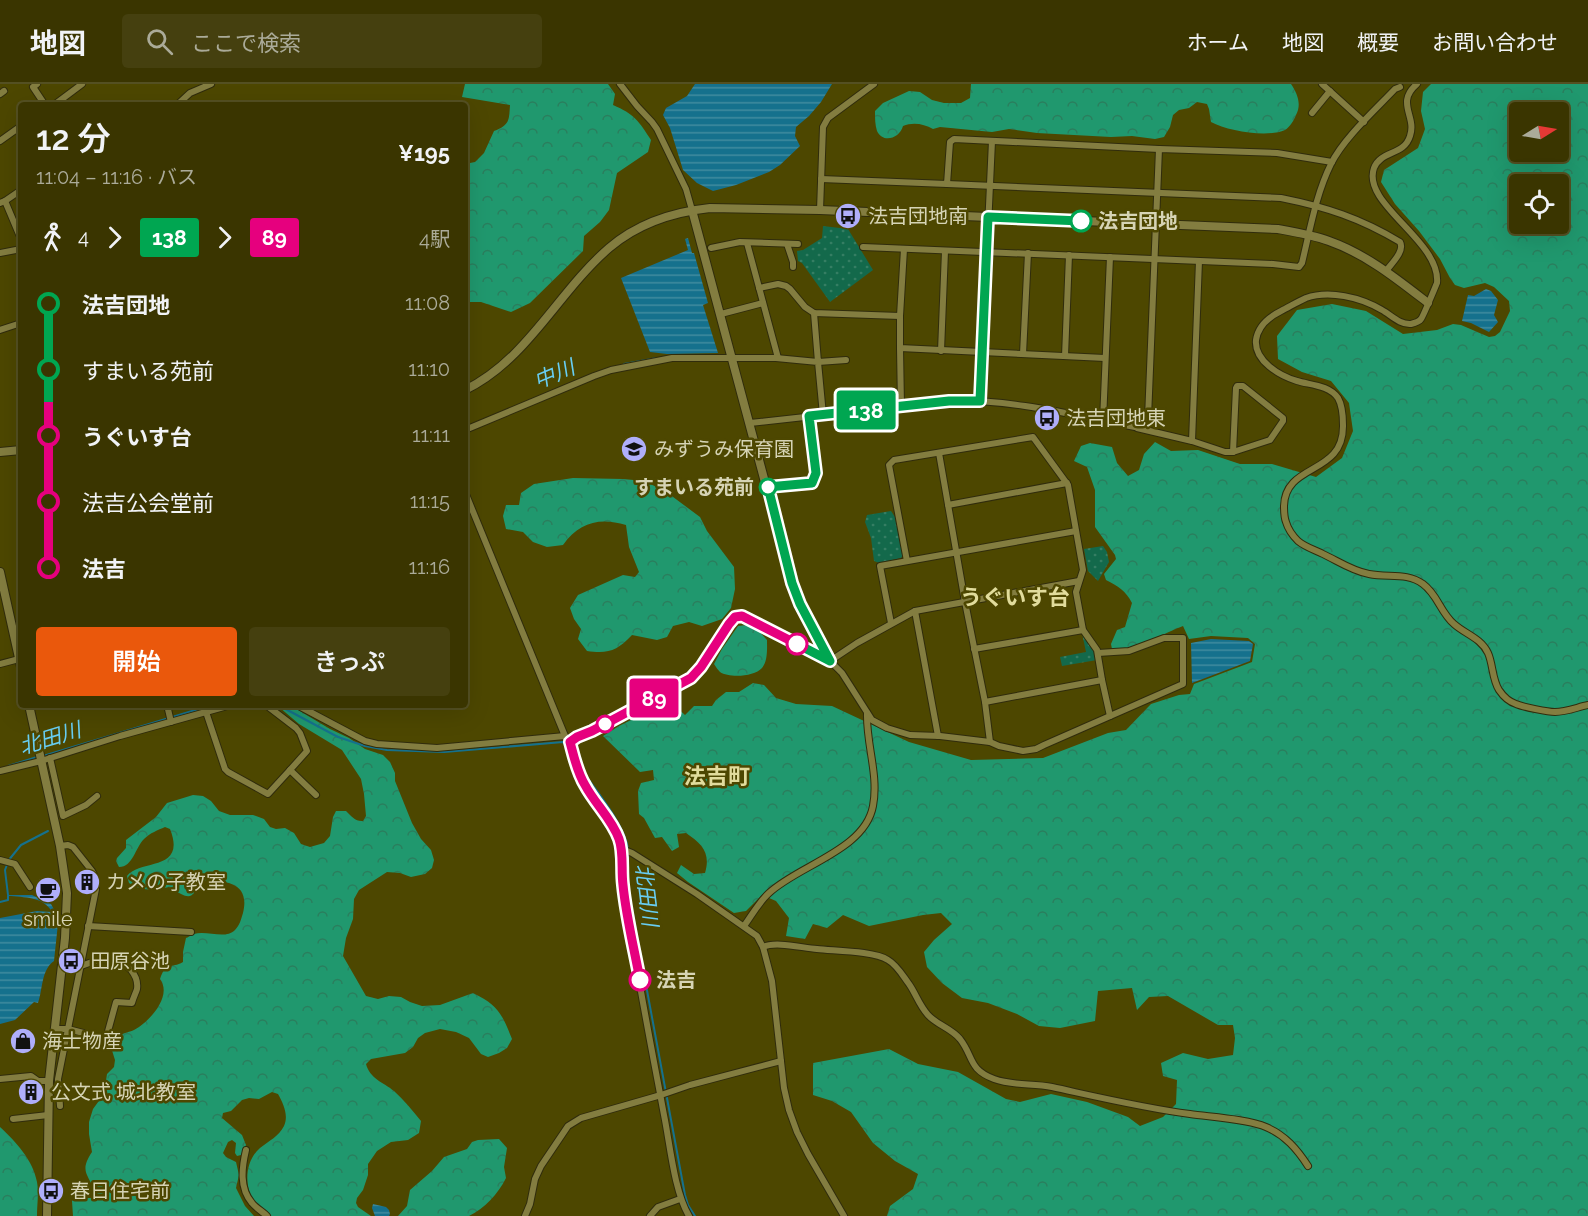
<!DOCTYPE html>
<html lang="ja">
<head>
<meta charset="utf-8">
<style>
  body { margin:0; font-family:Raleway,"Noto Sans JP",sans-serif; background:#45400f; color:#f1f3f6; height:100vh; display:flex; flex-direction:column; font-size:22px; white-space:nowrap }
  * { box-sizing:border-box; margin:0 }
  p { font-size:20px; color:#abab99 }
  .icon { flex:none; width:33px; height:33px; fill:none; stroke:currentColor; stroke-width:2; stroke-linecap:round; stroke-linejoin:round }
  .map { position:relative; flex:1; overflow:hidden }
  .drawer { position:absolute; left:18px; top:18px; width:450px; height:606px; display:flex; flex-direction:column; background:#3a3500; border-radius:6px; box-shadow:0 6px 24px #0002,0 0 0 2px #545022 }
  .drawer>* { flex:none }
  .badge { padding:0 12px; border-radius:4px; font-size:21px; line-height:39px }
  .needle { width:39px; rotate:79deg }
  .fabs { position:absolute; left:1509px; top:18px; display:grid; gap:12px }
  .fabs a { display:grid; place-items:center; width:60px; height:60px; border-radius:6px; background:#3a3500; box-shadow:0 6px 24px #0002,0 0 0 2px #545022; font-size:30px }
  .map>.badge { position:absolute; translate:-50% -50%; box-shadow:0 0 0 3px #fff }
  .legs { display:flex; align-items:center; gap:9px; height:66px; padding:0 18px; font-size:20px }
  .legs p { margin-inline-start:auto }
  .overview { display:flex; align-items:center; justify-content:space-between; height:102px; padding:0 18px }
  h1 { font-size:33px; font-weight:600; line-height:45px }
  .cta { display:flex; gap:12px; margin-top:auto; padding:12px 18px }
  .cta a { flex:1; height:69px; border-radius:6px; background:#ea580c; color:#fff; font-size:24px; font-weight:600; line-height:69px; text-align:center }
  .cta a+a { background:#45400f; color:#f1f3f6 }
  ul { padding:0 18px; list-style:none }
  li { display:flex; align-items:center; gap:21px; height:66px; font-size:22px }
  li i { display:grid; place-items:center; width:9px; height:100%; margin:0 8px; background:currentColor }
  li i::after { content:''; width:15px; height:15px; margin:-8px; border:4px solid; border-radius:50%; background:#3a3500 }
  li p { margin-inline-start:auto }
  li:first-child i { background:linear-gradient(#0000 50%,currentColor 0) }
  li:last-child i { background:linear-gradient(currentColor 50%,#0000 0) }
  header { display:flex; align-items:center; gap:36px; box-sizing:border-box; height:84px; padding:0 30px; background:#3a3500; border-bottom:2px solid #545022 }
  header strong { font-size:28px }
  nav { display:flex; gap:33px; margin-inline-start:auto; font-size:21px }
  .search { width:420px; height:54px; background:#45400f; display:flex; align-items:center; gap:15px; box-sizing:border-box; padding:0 21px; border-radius:6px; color:#abab99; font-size:22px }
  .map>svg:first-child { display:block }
  .forest { fill:url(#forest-crowns); fill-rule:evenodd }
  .park { fill:url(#park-dots) }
  .water { fill:url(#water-rules) }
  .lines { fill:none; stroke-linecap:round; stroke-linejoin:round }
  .stream { stroke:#15718d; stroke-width:2 }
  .minor-casing { stroke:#302c0c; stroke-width:8 }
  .tertiary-casing { stroke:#302c0c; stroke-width:10 }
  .minor { stroke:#837d40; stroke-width:6 }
  .tertiary { stroke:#837d40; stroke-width:8 }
  .line-1-casing { stroke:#fff; stroke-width:14 }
  .line-2-casing { stroke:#fff; stroke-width:14 }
  .line-1 { stroke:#00a651; stroke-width:9 }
  .line-2 { stroke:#e6007e; stroke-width:9 }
  .stop-1-dot { fill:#fff; stroke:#00a651; stroke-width:3 }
  .stop-2-dot { fill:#fff; stroke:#e6007e; stroke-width:3 }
  .labels { text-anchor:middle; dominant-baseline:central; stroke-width:5; stroke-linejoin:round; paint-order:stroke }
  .poi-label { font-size:20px; fill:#d6d4b5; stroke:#4d4700; text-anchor:start }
  .stop-label { font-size:20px; font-weight:bold; fill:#d6d4b5; stroke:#4d4700; text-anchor:start }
  .water-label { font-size:21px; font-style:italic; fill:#68cef3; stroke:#4d4700 }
  .quarter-label { font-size:22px; font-weight:bold; fill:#e1dc9c; stroke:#4d4700 }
</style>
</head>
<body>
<header>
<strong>地図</strong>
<div class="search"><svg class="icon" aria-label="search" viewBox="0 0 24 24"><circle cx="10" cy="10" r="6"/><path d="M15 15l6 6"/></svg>ここで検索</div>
<nav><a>ホーム</a><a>地図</a><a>概要</a><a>お問い合わせ</a></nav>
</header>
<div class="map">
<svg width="1588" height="1132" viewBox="0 0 1588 1132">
  <defs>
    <pattern id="forest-crowns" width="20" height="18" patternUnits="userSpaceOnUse" patternTransform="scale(1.5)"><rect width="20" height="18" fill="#20986e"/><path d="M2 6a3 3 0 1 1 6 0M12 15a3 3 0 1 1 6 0" fill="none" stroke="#2a7e5d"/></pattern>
    <pattern id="park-dots" width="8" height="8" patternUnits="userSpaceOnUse" patternTransform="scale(1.5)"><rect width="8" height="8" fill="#13694b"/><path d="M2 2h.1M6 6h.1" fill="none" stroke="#357e63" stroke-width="1.8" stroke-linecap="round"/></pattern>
    <pattern id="water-rules" width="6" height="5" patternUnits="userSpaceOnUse" patternTransform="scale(1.5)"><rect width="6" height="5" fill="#15718d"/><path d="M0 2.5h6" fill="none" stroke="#418b9f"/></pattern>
  </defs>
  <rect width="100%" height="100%" fill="#4d4700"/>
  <g class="forest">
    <path d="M465 0H608L615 10 613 21C634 30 639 37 651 56L648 68 617 89 609 126 600 138 584 152 583 167 530 219 511 228 481 218H465V80L475 78 484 69 494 47C510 41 509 36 510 21L462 13Z"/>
    <path d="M971 0H1291C1297 9 1302 20 1296 31 1294 36 1290 43 1285 46 1267 54 1228 47 1211 38L1209 25 1207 20 1197 18 1189 24 1179 26 1173 31 1170 43 1164 53 1155 55 1132 52 1111 53 1037 49 1009 45 992 48 940 43 933 45C924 40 913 38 903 42 900 54 883 60 877 47 875 41 875 34 875 27L883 19 909 7 920 8 932 16 944 19H961L970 14Z"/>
    <path d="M1431 0H1588V1132H887L890 1122 913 1105 918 1090 895 1077 873 1059 851 1028 832 1017 813 1011V979L889 965 918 980 958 988 1006 1015 1020 1018 1051 1010 1087 1018 1128 1033 1140 1042 1163 1033 1176 1020 1177 996 1163 992 1161 979 1183 969 1208 975 1233 971 1235 954 1233 941H1218L1168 912 1149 913 1137 926 1132 904 1098 907 1095 937 1060 944 1039 942 1017 930 988 919 962 914 942 899 927 883 924 868 934 856 952 840 941 829 923 831 869 842 843 831 827 844 813 840 805 855 786 852 789 834 776 817 762 811 746 827 734 829 688 798 677 789 681 781 694 790 705 789C711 769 702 760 686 749L677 750 679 763 672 767 662 753 655 754 644 734 639 730 638 707 641 699 654 696 653 686 640 688 603 652 619 642 647 628 653 635 674 621 685 631 694 622H712L716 616 726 608H739L753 599 764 601 776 614 796 620 832 622 909 658 971 676 1043 674 1108 649 1126 646 1151 620 1179 611 1190 610 1194 600 1252 578 1255 560 1248 554 1211 552 1189 555 1183 542C1167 548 1127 569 1112 565L1111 560 1117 546 1125 543 1132 519C1126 507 1118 502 1106 496L1104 490 1116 475 1115 471 1095 443V406L1087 383 1074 377 1081 362 1090 359 1112 363 1117 379 1128 392 1139 386 1144 370 1155 358 1171 367 1198 366 1240 380H1272L1316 393 1342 374 1353 347 1349 319 1331 297 1302 288 1278 275 1277 252 1297 226 1332 220 1366 227 1403 250 1437 246 1453 240 1461 241 1489 253 1495 252 1500 248 1510 227 1509 217 1494 203 1485 199 1464 204 1455 201 1450 194 1440 175 1419 147 1395 120 1381 98 1384 86 1418 64 1425 45 1421 27 1423 8ZM1520 28H1558V68H1520ZM1520 100H1558V140H1520Z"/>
    <path d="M573 394 623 395 644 397 665 407 700 433 707 447 734 483 735 505 731 524 722 535 702 542 689 538 673 542 667 553 657 556 632 551C617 567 608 570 587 567L578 555 581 545 574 535 570 524 578 511 623 491 635 493 639 488 629 463 626 441C600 433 579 438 563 461L547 463 533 458 523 448 506 445 503 432 506 421H519L521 409 534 400Z"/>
    <path d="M747 541 758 546 767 556C767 564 768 577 762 584 754 593 729 594 720 588 718 586 716 583 714 580L722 565 738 542Z"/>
    <path d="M279 621H289L293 623 330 645 349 654 365 665 383 671 390 678 395 689V697L412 739 421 755 431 766 434 776 432 784 425 790 411 793 400 789 387 788 359 806 354 815 353 835 346 854 343 872 366 912 378 915 389 912 401 913 410 918 422 922 440 921 473 909C498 921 502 930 512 955L507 964 499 969 488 973 481 970 469 954 456 948 440 945 425 949 418 954 413 963 405 969 371 975 366 980C370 995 383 998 394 1007 404 1016 412 1026 421 1037L419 1049 408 1056 391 1058 377 1067 368 1080V1091L363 1106 357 1114 356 1119 358 1123 371 1132H271C264 1127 254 1120 251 1112 244 1096 247 1075 260 1064 269 1057 279 1052 284 1042 289 1031 283 1019 278 1010L272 1008 259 1015 249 1014 242 1016 231 1027 223 1029 222 1034 242 1051 246 1061 241 1071 237 1072 235 1069 236 1059 232 1056 228 1058 223 1069 226 1073 236 1078 239 1091 236 1104 245 1122 254 1132H73L72 1117 76 1114H92L95 1110C90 1090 78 1089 92 1068L89 1050V1038L93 1025 104 1010 107 990 114 983 115 976 110 960C118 947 128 951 139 943 152 934 172 911 160 895 166 877 171 885 183 878V868L186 854C187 854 193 850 194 850 207 846 225 856 235 846 240 841 241 835 243 829 250 800 229 797 206 796 188 814 194 818 169 803 154 807 142 807 129 799L127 792C140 775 187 788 170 745L165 743C158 746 150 749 144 755 135 764 133 783 119 783L116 777 117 774 126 764V756L156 733 167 719 193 711 203 712 211 717 219 727 230 731H253L264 735 270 743 276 745 285 744 294 749 301 760 310 763 324 759 330 752 333 733 336 727H346C351 732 356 738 363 737L366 732 364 710 361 695 342 666 299 640 279 623Z"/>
    <path d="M0 1043C16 1058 33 1076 37 1098 39 1109 37 1121 37 1132H0Z"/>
    <path d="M499 1055 507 1064 504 1083 506 1094C498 1110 485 1124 469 1132H398L407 1122 410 1106 432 1087 444 1073 467 1065 472 1058 478 1056Z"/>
  </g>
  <g class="park">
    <polygon points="823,142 848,145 873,186 830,218 802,179 798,177 797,167 803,166 822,154"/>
    <polygon points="891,427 895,433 903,471 901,474 879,479 874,477 871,454 865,438 867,431"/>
    <polygon points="1103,462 1107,468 1109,478 1098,497 1088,487 1084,465"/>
    <polygon points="1082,549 1096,566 1097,576 1062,582 1060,573 1086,568"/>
  </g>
  <g class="water">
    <polygon points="695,0 832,0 821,18 809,32 796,43 795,52 800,62 780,81 769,88 736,101 713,107 697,99 683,86 670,44 663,31 666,24 687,12"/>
    <polygon points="688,154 692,169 694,169 708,219 703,221 718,269 667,270 650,268 621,194 688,166 685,155"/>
    <polygon points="1486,205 1491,207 1498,216 1494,231 1498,238 1489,248 1471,239 1462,237 1468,211 1474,212"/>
    <polygon points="1211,555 1249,557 1253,560 1250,577 1192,599 1191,559"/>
    <path d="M8 811H32L51 820 56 829 59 830 54 877C41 886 43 905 38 919L34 918 15 936 0 940V834L37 827 52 828C44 813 24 813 8 812Z"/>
    <polygon points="373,1120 386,1123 389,1126 390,1130 389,1132 375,1132 372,1124"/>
  </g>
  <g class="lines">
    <g class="stream">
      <polyline points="624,280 657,274"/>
      <polyline points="278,621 338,653 365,662 387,666 444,668 563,658 573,673"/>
      <polyline points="43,672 212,621"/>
      <polyline points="8,682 37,673"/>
      <path d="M581 685C595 705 625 741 628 765"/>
      <polyline points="628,770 628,804 685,1111 688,1121 695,1132"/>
      <polyline points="8,777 21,761 48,747"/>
      <polyline points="8,778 5,786 8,811"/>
      <polyline points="0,818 8,816 8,812"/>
    </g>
    <g class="minor-casing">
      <g id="minor">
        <polyline points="37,0 33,3 45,21"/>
        <polyline points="620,0 637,22 652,38 657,45 686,105 692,126"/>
        <polyline points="1322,0 1364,38"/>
        <path d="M1417 0C1395 19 1417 32 1410 52 1404 72 1381 66 1374 84 1361 120 1441 157 1437 199 1436 201 1423 233 1421 235 1419 238 1415 239 1411 240 1400 241 1391 231 1382 226 1360 213 1329 206 1306 214 1297 218 1289 223 1281 227 1269 233 1258 242 1256 256 1254 277 1280 292 1297 297 1310 301 1329 301 1338 314 1342 321 1343 333 1343 341 1344 392 1285 378 1284 422 1284 427 1284 433 1286 438 1288 445 1293 452 1298 457 1305 463 1315 466 1323 470 1338 477 1352 487 1369 490 1388 494 1407 488 1423 500 1438 511 1440 528 1454 540 1465 550 1481 554 1488 569 1493 580 1492 595 1499 606 1503 612 1510 618 1516 620 1523 623 1548 628 1555 628 1566 628 1578 623 1588 621"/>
        <polyline points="0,10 4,7"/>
        <polyline points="54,21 82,0"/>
        <polyline points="177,21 190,9 211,0"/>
        <polyline points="1312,29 1330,7"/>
        <polyline points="0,57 21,42"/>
        <polyline points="821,95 947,100 950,58 954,55 1159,65"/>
        <path d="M947 100 1281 114C1326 123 1360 134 1400 158 1405 167 1392 179 1386 187"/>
        <polyline points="5,117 21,155"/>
        <polyline points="0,119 5,117 21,106"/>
        <polyline points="820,126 823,43 828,34 874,0"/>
        <polyline points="747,159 778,274"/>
        <polyline points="787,160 793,178 793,183"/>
        <path d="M863 163 1273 180 1299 183 1302 179C1310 146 1316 110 1331 80 1343 55 1375 26 1395 5L1400 3"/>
        <polyline points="711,164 740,158 798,160"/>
        <polyline points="904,165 900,232 900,264 1105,274"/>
        <polyline points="0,169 21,165"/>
        <polyline points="1199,177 1192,357 1225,368 1233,368 1270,356 1283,337 1283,334 1243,302 1237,302 1236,304 1233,368"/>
        <polyline points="759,204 778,200 786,202 790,205 805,223 814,229 900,232"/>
        <polyline points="814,229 818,278 846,276"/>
        <polyline points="721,230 763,219"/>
        <polyline points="0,246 21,239"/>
        <polyline points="900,264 901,322"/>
        <polyline points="941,267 945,167"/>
        <polyline points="1023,270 1028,169"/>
        <polyline points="1065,272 1069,171"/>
        <polyline points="980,317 992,57"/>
        <polyline points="1103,337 1110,173"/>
        <path d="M750 339 949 317C1012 315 1073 331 1135 343 1142 342 1145 341 1148 334L1159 65 1277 69 1332 78"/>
        <polyline points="1137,344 1192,357"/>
        <polyline points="465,346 594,292 611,286 672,274 776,274 818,278 823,331"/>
        <polyline points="939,369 965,518 985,618 990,658"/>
        <polyline points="768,403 812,399 816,389 809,332"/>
        <path d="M465 408 565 652C577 665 576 686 585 702 596 720 612 736 619 756 625 770 621 790 624 806 635 881 650 956 664 1031 670 1060 674 1107 689 1132"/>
        <polyline points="948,421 1067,399"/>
        <polyline points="907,477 889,381 894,376 1033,353 1068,401 1083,486 1076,508 1083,546 1097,566 1102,596 1110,632"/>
        <polyline points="915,527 938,652"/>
        <polyline points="891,539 880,482 1076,447"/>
        <polyline points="974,565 1083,546"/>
        <polyline points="830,577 857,559 915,527 1079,497"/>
        <polyline points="0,580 19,575"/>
        <polyline points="985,618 1102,596"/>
        <polyline points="167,621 171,638"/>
        <polyline points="266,621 296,644 300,649 307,667 290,686 316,711"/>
        <polyline points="297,621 365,657 377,660 437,664 565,652"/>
        <polyline points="206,628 225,685 228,688 268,710 290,686"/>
        <polyline points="570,658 577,653 592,647 691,594 701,583 729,540 735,533 742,532 830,577 842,589 872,636 887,644 910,651 940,652 990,658 999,662 1023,667 1036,665 1044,661 1183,600 1183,554 1164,554 1129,567 1098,569"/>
        <polyline points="50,674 63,732 86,721 97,712"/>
        <polyline points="0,687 41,677 120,652 231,621"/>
        <polyline points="622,765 632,769 697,810 757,852 763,863 772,897 784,1004 789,1026 797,1048 808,1070 844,1132"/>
        <polyline points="0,776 15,780 30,803"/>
        <polyline points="88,842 191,848"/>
        <path d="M744 842C752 831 759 818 769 809 799 781 865 766 873 722 879 691 866 660 867 629"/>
        <path d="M763 863C776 857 802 864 817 865 835 867 874 867 888 876 897 881 903 892 909 900 916 910 919 921 928 931 937 941 951 944 960 955 974 973 968 985 994 995 1013 1002 1033 999 1052 1003 1098 1013 1144 1024 1190 1030 1211 1033 1248 1035 1266 1043 1285 1051 1297 1065 1308 1082"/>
        <path d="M54 945H68L103 954 107 951 116 918 132 919C133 914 136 909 137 905 138 898 136 892 131 886 117 871 98 875 81 882"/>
        <polyline points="0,995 31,992 38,997 49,997"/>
        <polyline points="60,1022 58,995 96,805 95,793 92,787 73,763 68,761 60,762"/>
        <polyline points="13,1035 48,1031"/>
        <path d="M246 1066C242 1083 239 1104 252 1119 256 1124 263 1128 267 1132"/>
        <polyline points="525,1132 530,1120 535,1095 541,1082 568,1042 581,1034 661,1011 690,1001 781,977"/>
        <polyline points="650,1132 658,1123 680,1115"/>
      </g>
    </g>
    <g class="tertiary-casing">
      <g id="tertiary">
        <polyline points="692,126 792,499 800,520 830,577"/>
        <path d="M465 306C528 275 557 209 609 164 637 140 673 128 710 124L820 126 1278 145C1295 148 1313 151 1329 157 1366 170 1397 195 1428 219"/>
        <polyline points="0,368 21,366"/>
        <polyline points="0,488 21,583"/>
        <polyline points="29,621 60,762 67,809 65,854 49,997 47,1132"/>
      </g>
    </g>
    <use href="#minor" class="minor"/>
    <use href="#tertiary" class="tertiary"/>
  </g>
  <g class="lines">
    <g class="line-1-casing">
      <polyline id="line-1" points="797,560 830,577 800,520 792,499 768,403 812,399 816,389 809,332 949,317 980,317 988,133 1081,137"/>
    </g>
    <g class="line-2-casing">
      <path id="line-2" d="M640 896C634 864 626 832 623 801 621 786 624 769 619 755 612 735 595 720 585 701 577 688 574 673 570 658L577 653 592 647 691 594 701 583 729 540 735 533 742 532 797 560"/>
    </g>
    <use href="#line-1" class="line-1"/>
    <use href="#line-2" class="line-2"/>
  </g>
  <defs>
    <g id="bus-disc" transform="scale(1.35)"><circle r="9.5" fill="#afaefa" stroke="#4d4700"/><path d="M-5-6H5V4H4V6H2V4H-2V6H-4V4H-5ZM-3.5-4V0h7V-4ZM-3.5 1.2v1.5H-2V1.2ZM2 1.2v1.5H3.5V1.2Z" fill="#111"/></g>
    <g id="school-disc" transform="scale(1.35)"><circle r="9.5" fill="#afaefa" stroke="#4d4700"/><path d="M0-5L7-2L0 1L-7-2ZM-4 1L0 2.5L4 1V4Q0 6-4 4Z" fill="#111"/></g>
    <g id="building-disc" transform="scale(1.35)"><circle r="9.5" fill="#afaefa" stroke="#4d4700"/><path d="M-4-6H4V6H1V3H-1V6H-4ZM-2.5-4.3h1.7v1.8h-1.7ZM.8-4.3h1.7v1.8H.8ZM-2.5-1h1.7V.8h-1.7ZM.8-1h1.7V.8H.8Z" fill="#111"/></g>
    <g id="cafe-disc" transform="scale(1.35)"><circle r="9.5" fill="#afaefa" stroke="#4d4700"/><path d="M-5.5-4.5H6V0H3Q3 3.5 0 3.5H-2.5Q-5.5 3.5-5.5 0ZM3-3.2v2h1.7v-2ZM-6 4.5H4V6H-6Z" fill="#111"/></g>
    <g id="shop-disc" transform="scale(1.35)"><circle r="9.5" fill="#afaefa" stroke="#4d4700"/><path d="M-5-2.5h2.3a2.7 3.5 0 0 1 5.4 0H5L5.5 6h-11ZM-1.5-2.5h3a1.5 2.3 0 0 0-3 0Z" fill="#111"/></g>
  </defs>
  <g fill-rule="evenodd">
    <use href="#bus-disc" x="848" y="132"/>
    <use href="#bus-disc" x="1047" y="334"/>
    <use href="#school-disc" x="634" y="365"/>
    <use href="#building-disc" x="87" y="798"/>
    <use href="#cafe-disc" x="48" y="806"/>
    <use href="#bus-disc" x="71" y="877"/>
    <use href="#shop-disc" x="23" y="957"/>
    <use href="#building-disc" x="31" y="1008"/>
    <use href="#bus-disc" x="51" y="1107"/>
  </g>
  <g class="stop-1-dot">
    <circle cx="1081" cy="137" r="10"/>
    <circle cx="768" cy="403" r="8"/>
  </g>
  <g class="stop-2-dot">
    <circle cx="797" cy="560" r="10"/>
    <circle cx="605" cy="640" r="8"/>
    <circle cx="640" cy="896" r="10"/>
  </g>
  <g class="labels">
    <g class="poi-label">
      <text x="868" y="132">法吉団地南</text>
      <text x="1066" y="334">法吉団地東</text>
      <text x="654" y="365">みずうみ保育園</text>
      <text x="106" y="798">カメの子教室</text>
      <text x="48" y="835" text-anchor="middle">smile</text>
      <text x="90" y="877">田原谷池</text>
      <text x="42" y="957">海士物産</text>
      <text x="51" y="1008">公文式 城北教室</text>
      <text x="70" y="1107">春日住宅前</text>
    </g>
    <g class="stop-label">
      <text x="1098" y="137">法吉団地</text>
      <text x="754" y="403" text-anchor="end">すまいる苑前</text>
      <text x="656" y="896">法吉</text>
    </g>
    <g class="water-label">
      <text transform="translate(554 290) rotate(-23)">中川</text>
      <text transform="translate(50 654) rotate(-17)">北田川</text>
      <text transform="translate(647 811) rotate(83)">北田川</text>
    </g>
    <g class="quarter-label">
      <text x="1015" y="513">うぐいす台</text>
      <text x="717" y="692">法吉町</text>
    </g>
  </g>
</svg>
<div class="fabs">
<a><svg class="needle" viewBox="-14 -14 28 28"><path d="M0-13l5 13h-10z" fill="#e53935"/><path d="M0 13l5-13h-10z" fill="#abab99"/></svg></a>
<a><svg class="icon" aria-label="locate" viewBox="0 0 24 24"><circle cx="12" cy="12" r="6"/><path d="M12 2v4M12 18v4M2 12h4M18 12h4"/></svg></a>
</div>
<b class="badge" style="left:866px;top:326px;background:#00a651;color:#fff">138</b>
<b class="badge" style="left:654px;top:614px;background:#e6007e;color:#fff">89</b>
<section class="drawer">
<div class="overview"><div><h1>12 分</h1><p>11:04 – 11:16 · バス</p></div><b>¥195</b></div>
<div class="legs"><svg class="icon" aria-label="walk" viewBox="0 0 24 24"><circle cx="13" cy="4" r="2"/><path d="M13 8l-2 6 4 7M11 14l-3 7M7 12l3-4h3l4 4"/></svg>4<svg class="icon" aria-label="forward" viewBox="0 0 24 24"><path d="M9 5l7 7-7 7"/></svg><b class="badge" style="background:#00a651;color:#fff">138</b><svg class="icon" aria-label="forward" viewBox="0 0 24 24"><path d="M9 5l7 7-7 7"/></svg><b class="badge" style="background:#e6007e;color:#fff">89</b><p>4駅</p></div>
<ul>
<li><i style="color:#00a651"></i><b>法吉団地</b><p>11:08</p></li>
<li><i style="color:#00a651"></i><span>すまいる苑前</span><p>11:10</p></li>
<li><i style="color:#e6007e"></i><b>うぐいす台</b><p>11:11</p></li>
<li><i style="color:#e6007e"></i><span>法吉公会堂前</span><p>11:15</p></li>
<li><i style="color:#e6007e"></i><b>法吉</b><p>11:16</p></li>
</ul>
<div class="cta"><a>開始</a><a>きっぷ</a></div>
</section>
</div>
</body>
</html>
